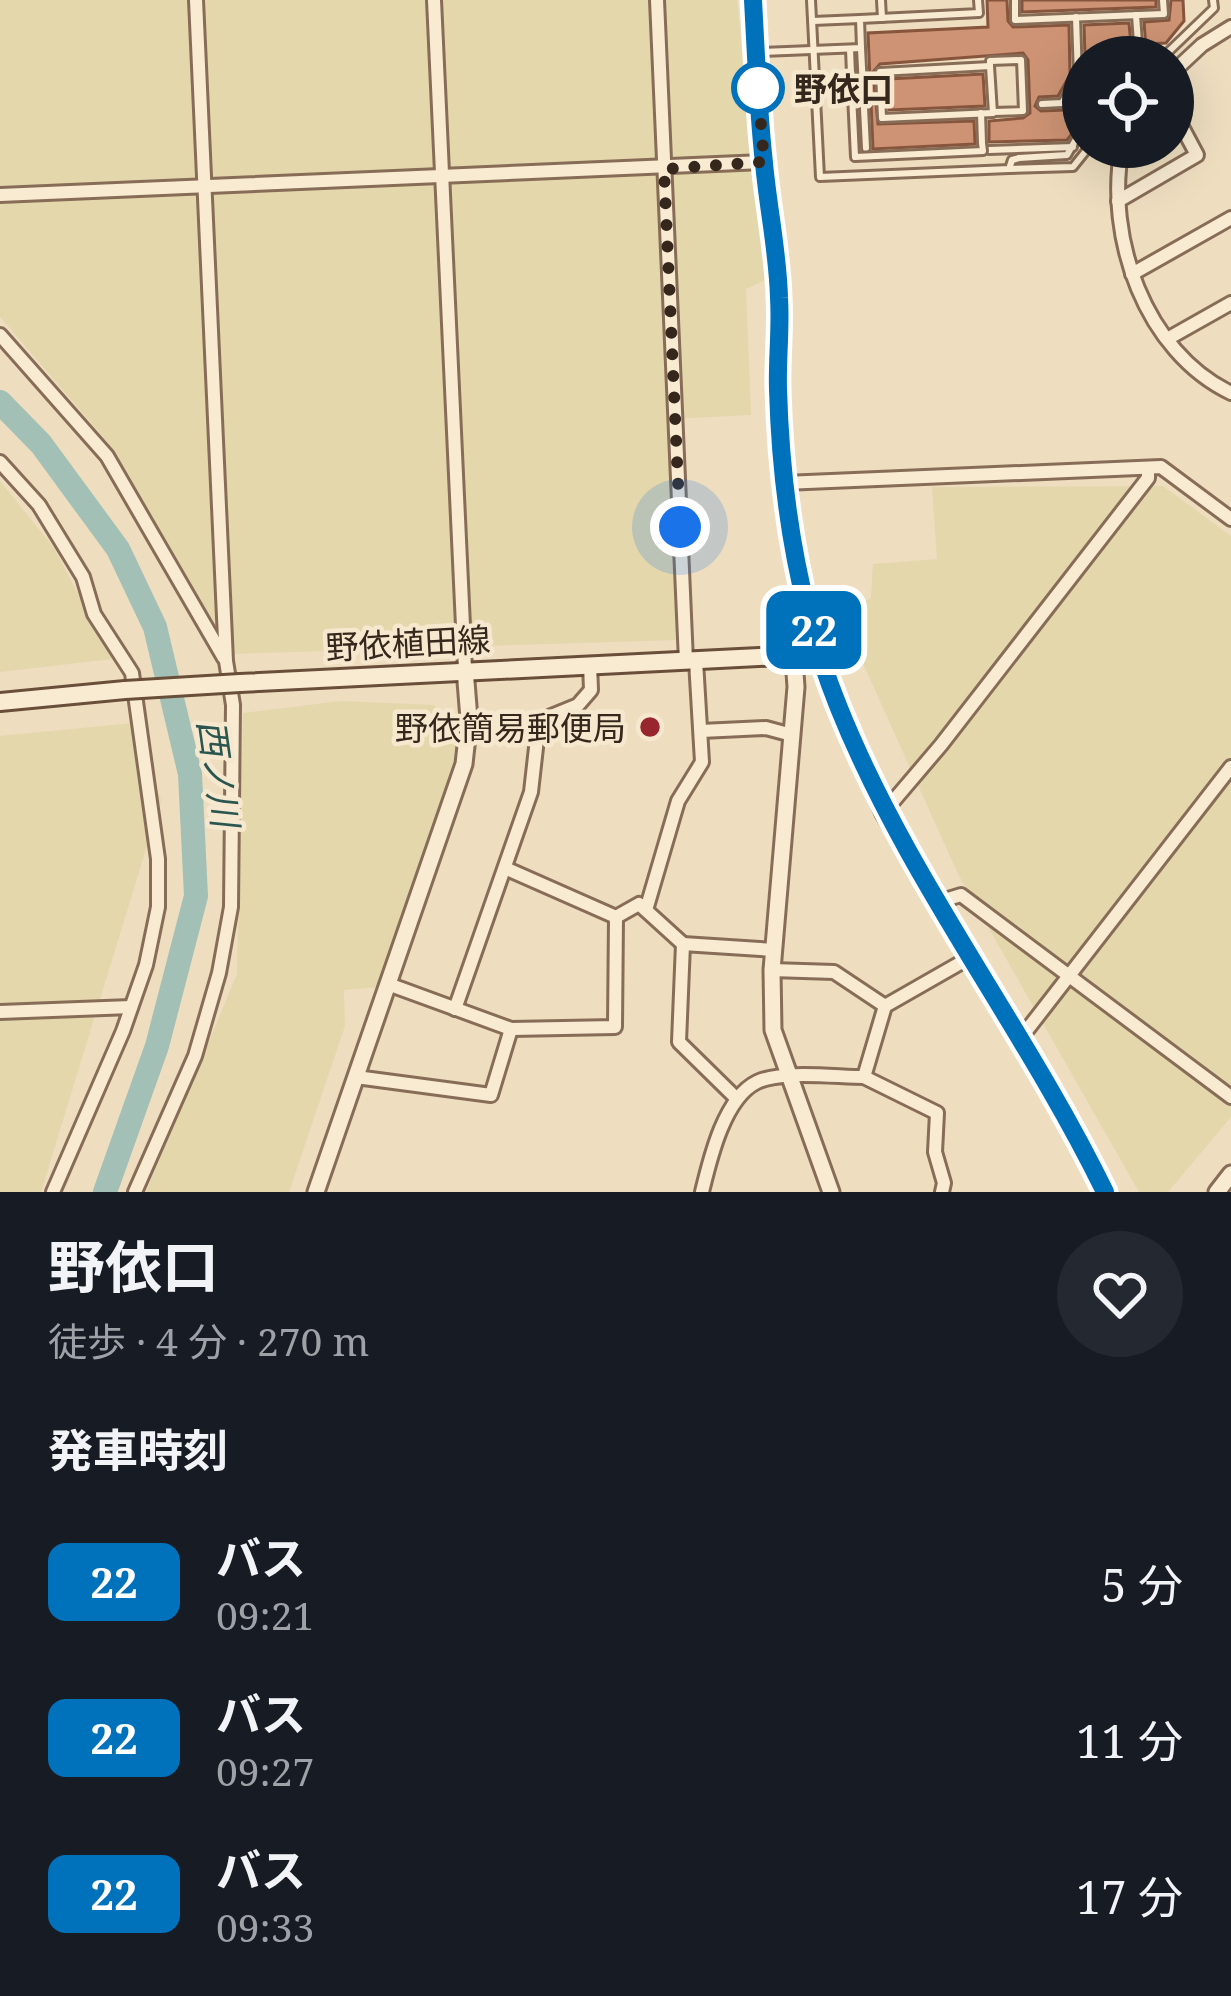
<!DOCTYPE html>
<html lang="ja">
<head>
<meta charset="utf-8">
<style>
  body { margin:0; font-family:"Noto Serif","Noto Sans JP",serif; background:#242831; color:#f1f3f6; height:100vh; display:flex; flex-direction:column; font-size:45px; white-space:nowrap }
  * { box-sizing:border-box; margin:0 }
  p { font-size:39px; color:#9ea1a6 }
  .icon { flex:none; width:66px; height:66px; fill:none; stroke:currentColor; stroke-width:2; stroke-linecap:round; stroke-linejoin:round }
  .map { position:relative; height:1192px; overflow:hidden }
  .panel { display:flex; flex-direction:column; background:#171b24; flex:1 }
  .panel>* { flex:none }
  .badge { padding:0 24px; border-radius:18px; font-size:42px; line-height:78px }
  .controls { position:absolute; left:1062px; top:36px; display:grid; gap:24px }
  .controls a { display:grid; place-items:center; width:132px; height:132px; border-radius:50%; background:#171b24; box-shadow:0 12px 48px #0002; font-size:60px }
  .you { position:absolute; width:60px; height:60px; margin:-30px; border:9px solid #fff; border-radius:50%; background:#1a73e8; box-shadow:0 0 0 18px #1a73e833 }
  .map>.badge { position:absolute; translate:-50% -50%; box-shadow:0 0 0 6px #fff }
  h2 { padding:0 48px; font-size:45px; line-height:108px }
  .round { display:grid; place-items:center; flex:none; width:126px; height:126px; border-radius:63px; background:#242831 }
  .summary { display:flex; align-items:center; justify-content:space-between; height:204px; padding:0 48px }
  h1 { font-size:57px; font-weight:700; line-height:90px }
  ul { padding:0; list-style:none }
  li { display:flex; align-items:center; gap:36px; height:156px; padding:0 48px }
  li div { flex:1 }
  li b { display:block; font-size:45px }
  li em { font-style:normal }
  li .badge { min-width:132px; font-weight:700; text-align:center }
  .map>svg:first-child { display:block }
  .farmland { fill:#e4d7ac }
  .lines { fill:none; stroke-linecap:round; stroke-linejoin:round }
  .river { stroke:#a2c0b5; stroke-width:24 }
  .building { fill:#cd9374; stroke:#86553c; stroke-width:3 }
  .service-casing { stroke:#876d57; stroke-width:12 }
  .minor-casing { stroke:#876d57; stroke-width:18 }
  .tertiary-casing { stroke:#876d57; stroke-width:21 }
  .secondary-casing { stroke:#694e3a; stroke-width:22 }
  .service { stroke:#f9ebd2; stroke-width:6 }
  .minor { stroke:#f9ebd2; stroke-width:12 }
  .tertiary { stroke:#f9ebd2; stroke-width:15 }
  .secondary { stroke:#f9ebd2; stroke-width:16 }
  .service-bridge-casing { stroke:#876d57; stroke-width:12; stroke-linecap:butt }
  .secondary-bridge-casing { stroke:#694e3a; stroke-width:22; stroke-linecap:butt }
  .service-bridge { stroke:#f9ebd2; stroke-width:6 }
  .secondary-bridge { stroke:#f9ebd2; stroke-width:16 }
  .line-casing { stroke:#fff; stroke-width:27 }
  .line { stroke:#0072bc; stroke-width:18 }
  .walk { stroke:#36271c; stroke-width:12; stroke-dasharray:0 21.6 }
  .stop-dot { fill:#fff; stroke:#0072bc; stroke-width:6 }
  .poi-dot { fill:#97262f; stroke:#f6e8ce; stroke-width:4.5 }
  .labels { text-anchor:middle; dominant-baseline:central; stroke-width:9; stroke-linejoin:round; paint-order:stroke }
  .stop-label { font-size:33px; font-weight:bold; fill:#36271c; stroke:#f6e8ce; text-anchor:start }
  .street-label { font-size:33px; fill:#36271c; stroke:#f6e8ce }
  .poi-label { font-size:33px; fill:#36271c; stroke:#f6e8ce; text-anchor:end }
  .water-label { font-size:36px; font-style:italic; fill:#2b5650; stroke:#f6e8ce }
</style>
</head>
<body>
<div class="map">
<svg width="1231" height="1192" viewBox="0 0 1231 1192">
  <rect width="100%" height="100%" fill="#eeddbf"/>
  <g class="farmland">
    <polygon points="0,0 737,0 767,279 746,289 751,415 671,419 676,640 233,654 110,445 0,317"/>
    <polygon points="0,481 54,548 112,659 0,672"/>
    <polygon points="1163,486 1231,536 1231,1117 1168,1192 1139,1192 959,876 841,615 871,598 873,564 937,559 932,487"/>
    <polygon points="341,701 433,705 468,727 380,987 344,990 345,1026 289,1192 146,1192 237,974 243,713"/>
    <polygon points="133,723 161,800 41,1192 0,1192 0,736"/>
  </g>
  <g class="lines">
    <polyline class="river" points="0,402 41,444 118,549 155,627 190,774 196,896 157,1046 105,1192"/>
  </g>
  <g class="building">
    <polygon points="987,0 1007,0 1008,21 1013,27 1069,25 1070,75 1058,96 1039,97 1035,106 1041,111 1065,110 1083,83 1083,120 1067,140 989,142 989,121 1023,118 1030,113 1028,60 1023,53 880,64 873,72 878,124 974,121 975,144 873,149 868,33 988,27"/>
    <polygon points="1022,0 1156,0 1156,7 1022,12"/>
    <polygon points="1171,0 1183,0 1184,21 1166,43 1146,44 1146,47 1144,22 1169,20"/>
    <polygon points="1129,23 1131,44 1098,46 1099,57 1085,57 1084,25"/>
    <polygon points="983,74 985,106 889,110 888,79"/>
  </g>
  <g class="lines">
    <g class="service-casing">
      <g id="service">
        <polyline points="811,0 820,177 1009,169 1012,160 1019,158 1067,155 1083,127"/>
        <polyline points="881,0 882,18"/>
        <polyline points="1015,0 1015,20 1164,14 1163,0"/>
        <polyline points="1136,15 1139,57"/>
        <polyline points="813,21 860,19"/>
        <polyline points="861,48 866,148"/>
        <polyline points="850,49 851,74"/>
        <polyline points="759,52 861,48 860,19 979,13 978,0"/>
        <polyline points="1163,57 1214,8 1213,0"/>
        <polygon points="990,66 993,113 882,118 880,72"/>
        <polyline points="990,66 990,61 1021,60 1023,111 994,112"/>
        <polyline points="1042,104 1062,103 1078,77 1076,17"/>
        <polyline points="981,113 982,143"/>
        <polyline points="989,150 1073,147"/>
        <polyline points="1009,169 1073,167 1089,147"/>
      </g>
    </g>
    <g class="minor-casing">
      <g id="minor">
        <polyline points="434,0 465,669"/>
        <polyline points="657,0 686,661"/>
        <polyline points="1173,72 1202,45 1231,27"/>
        <path d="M1122 147C1105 237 1145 352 1231 393"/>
        <polyline points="0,195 763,162"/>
        <polyline points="1118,201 1197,155 1173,110"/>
        <polyline points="1132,274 1231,218"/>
        <polyline points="0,335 107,456 224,658"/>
        <polyline points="1169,338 1231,303"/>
        <polyline points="0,462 39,505 83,577 94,614 132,673 158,859 158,907 146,965 123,1031 53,1192"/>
        <polyline points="784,483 1161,467 1231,519"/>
        <polyline points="701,731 766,728 792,735"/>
        <polyline points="884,812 941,745 1148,478 1148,468"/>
        <polyline points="505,868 616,917"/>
        <polyline points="938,902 961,895 1231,1097"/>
        <polyline points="646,910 678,801 702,762 696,661"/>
        <polyline points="772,970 834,972 885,1006"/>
        <polyline points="388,984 511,1029 615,1027 616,917 639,904 683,944"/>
        <polyline points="455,1009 531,792 539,721 578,705 591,690 590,664"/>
        <polyline points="0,1012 131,1007"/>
        <polyline points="1020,1039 1231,767"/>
        <polyline points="356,1077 491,1095 511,1029"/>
        <polyline points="864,1077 937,1113 935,1152 944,1183 942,1192"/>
        <polyline points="737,1099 679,1042 683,944 774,950"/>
        <polyline points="135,1192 195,1056 219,973 231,907 233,705 226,661 196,0"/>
        <path d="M702 1192C710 1159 724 1098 757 1082 782 1070 836 1077 864 1077L885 1006 969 958"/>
      </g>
    </g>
    <g class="tertiary-casing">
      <g id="tertiary">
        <polyline points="794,658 796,687 772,970 773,1030 831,1192"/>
        <polyline points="316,1192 464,764 469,719 465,669"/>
        <polyline points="1217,1192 1231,1174"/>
      </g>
    </g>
    <g class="secondary-casing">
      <g id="secondary">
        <polyline points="753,0 763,162 779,297 777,384 784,483 797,564 821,654 838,705 884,812 1077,1134 1105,1192"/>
        <polyline points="240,683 821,654"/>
        <polyline points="0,702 125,690"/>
      </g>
    </g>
    <use href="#service" class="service"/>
    <use href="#minor" class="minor"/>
    <use href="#tertiary" class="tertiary"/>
    <use href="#secondary" class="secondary"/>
    <g class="service-bridge-casing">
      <polyline id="service-bridge" points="851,74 855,157 983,151 982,143"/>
    </g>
    <g class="secondary-bridge-casing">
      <polyline id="secondary-bridge" points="125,690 240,683"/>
    </g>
    <use href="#service-bridge" class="service-bridge"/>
    <use href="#secondary-bridge" class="secondary-bridge"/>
  </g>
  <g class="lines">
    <g class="line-casing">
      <path id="line" d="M753 0C756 54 758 109 764 163 768 208 778 253 779 298 781 328 777 359 778 389 781 497 798 607 839 708 908 880 1024 1026 1105 1192"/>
    </g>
    <use href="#line" class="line"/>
    <polyline class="walk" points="680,527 664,169 764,162 758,88"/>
  </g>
  <circle class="stop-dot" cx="758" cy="88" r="24"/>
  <circle class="poi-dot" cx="650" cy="727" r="12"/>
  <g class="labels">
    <g class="stop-label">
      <text x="794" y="88">野依口</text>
    </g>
    <g class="street-label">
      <text transform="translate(408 643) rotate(-3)">野依植田線</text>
    </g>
    <g class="poi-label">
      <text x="626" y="727">野依簡易郵便局</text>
    </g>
    <g class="water-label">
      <text transform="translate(219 773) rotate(82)">西ノ川</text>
    </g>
  </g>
</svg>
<div class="controls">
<a><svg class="icon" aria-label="locate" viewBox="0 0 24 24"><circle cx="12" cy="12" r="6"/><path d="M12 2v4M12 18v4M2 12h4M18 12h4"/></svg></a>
</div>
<div class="you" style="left:680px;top:527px"></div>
<b class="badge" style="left:814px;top:630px;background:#0072bc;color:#fff">22</b>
</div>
<section class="panel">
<div class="summary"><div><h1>野依口</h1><p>徒歩 · 4 分 · 270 m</p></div><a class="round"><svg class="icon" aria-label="heart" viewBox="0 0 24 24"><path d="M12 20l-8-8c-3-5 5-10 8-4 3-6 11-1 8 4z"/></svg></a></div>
<h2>発車時刻</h2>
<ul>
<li><span class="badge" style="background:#0072bc;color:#fff">22</span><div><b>バス</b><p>09:21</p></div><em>5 分</em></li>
<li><span class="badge" style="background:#0072bc;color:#fff">22</span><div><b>バス</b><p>09:27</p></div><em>11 分</em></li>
<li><span class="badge" style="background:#0072bc;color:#fff">22</span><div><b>バス</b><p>09:33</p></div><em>17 分</em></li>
</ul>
</section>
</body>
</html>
